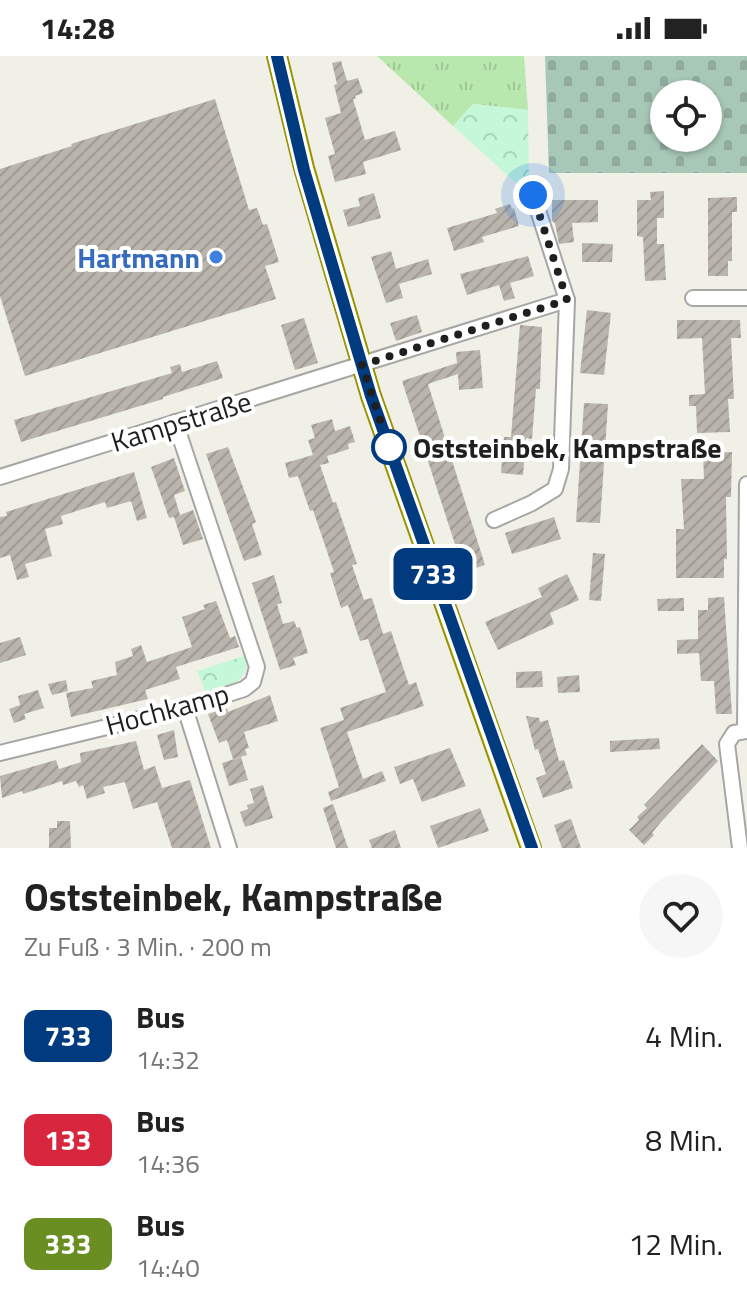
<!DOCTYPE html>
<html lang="de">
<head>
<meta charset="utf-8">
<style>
  body { margin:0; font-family:"Titillium Web",sans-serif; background:#f6f6f6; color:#222; height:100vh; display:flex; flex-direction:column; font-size:30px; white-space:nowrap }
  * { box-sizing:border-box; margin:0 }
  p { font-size:26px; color:#767676 }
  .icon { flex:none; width:44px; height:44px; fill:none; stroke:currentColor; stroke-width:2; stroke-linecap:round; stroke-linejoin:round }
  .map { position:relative; height:792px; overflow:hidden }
  .panel { display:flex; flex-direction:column; background:#fff; flex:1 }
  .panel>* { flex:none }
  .badge { padding:0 16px; border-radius:12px; font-size:28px; line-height:52px }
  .buttons { position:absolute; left:650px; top:24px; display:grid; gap:16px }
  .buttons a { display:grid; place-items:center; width:72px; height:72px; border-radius:50%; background:#fff; box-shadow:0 2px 6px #0004; font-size:40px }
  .you { position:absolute; width:40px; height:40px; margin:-20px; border:6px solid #fff; border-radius:50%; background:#1a73e8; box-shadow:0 0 0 12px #1a73e833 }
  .map>.badge { position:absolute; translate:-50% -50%; box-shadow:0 0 0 4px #fff }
  .round { display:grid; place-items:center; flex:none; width:84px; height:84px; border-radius:42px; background:#f6f6f6 }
  .overview { display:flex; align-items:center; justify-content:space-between; height:136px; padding:0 24px }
  h1 { font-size:38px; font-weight:700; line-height:60px }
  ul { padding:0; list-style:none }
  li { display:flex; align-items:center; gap:24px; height:104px; padding:0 24px }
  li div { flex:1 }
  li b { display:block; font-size:30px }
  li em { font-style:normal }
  li .badge { min-width:88px; font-weight:700; text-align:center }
  .status { display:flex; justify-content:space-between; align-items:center; height:56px; padding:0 40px; background:#fff; direction:ltr }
  .status svg { height:22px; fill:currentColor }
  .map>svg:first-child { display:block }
  .grass { fill:url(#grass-tufts) }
  .cemetery { fill:url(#cemetery-stones); fill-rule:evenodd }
  .park { fill:url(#park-crowns) }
  .building { fill:url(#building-hatch) }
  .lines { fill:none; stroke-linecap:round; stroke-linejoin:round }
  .minor-casing { stroke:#a6a6a6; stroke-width:18 }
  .major-casing { stroke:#969305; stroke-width:22 }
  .minor { stroke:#fff; stroke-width:14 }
  .major { stroke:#f9eea2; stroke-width:18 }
  .line-casing { stroke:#fff; stroke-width:18 }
  .line { stroke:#003b80; stroke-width:12 }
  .walk { stroke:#1f1f1f; stroke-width:8; stroke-dasharray:0 14.4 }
  .shop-dot { fill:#3f7fe0; stroke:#fff; stroke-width:3 }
  .stop-dot { fill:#fff; stroke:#003b80; stroke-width:4 }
  .labels { text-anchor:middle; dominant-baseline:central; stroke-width:8; stroke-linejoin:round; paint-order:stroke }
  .shop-label { font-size:28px; font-weight:bold; fill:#366cbe; stroke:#fff; text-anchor:end }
  .street-label { font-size:28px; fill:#1f1f1f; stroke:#fff }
  .stop-label { font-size:28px; font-weight:bold; fill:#1f1f1f; stroke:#fff; text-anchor:start }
</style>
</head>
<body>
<div class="status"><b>14:28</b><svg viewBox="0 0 49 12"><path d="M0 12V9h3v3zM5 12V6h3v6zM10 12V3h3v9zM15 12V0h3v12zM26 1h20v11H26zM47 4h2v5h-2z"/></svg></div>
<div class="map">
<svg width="747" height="792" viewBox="0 0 747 792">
  <defs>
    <pattern id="grass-tufts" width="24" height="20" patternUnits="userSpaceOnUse" patternTransform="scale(2)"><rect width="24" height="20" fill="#b9e8ae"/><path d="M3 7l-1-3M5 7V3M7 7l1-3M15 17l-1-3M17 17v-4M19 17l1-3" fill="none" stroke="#9fc795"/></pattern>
    <pattern id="cemetery-stones" width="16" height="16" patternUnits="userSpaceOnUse" patternTransform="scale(2)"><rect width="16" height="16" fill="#a8c8b7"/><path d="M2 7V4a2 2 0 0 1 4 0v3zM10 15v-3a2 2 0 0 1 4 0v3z" fill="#90ab9d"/></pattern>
    <pattern id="park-crowns" width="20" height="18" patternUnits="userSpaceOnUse" patternTransform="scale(2)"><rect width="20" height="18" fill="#c5f8d9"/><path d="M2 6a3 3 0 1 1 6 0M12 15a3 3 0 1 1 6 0" fill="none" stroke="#a9d4ba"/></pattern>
    <pattern id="building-hatch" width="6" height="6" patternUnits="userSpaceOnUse" patternTransform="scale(2)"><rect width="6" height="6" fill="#b9b5ac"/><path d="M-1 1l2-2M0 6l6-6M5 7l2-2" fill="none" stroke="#9f9b94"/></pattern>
  </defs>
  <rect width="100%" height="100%" fill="#f0f0e6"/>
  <polygon class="grass" points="377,0 524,0 528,54 473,48 453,70"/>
  <path class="cemetery" d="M545 0H747V117H549ZM664 38H708V82H664Z"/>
  <g class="park">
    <polygon points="473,48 528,54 529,129 518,129 453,70"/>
    <path d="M247 599C248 628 229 630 206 638L197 615Z"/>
  </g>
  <g class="building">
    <polygon points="341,5 347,25 358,22 363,37 355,40 356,42 353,43 365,84 395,75 401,94 363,106 366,118 335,126 328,100 335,98 325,62 341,57 334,29 337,28 332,7"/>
    <polygon points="215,43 249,154 257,152 263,169 267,168 279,206 265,210 276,243 25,320 0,240 0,113 72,90 71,88"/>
    <polygon points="664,135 664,162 657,162 657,188 664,188 666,224 645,225 643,181 637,180 637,144 651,144 650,136"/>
    <polygon points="374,137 381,162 348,171 343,154 360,150 358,142"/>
    <polygon points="737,141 737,156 732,156 732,205 728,205 728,220 708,220 708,142"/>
    <polygon points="552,144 598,144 598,166 572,167 574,186 559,188 555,167 552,165"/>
    <polygon points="510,148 512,153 514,152 519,170 482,181 484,186 454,195 447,172 497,157 495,153"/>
    <polygon points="582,187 613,188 612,206 582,206"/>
    <polygon points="391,195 396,213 428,203 432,218 399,228 403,242 386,247 371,201"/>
    <polygon points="528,200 534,220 510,227 515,242 504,245 499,229 467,239 460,218"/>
    <polygon points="587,254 611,257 604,319 580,317"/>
    <polygon points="417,259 422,276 396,285 390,267"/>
    <polygon points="304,262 318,307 295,314 281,269"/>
    <polygon points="677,264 740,264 741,282 731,282 734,343 728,343 730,376 697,377 696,350 689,350 689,339 705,338 702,282 677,283"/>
    <polygon points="520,269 542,271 540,333 536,333 532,383 526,382 523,419 501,417 504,381 511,381"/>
    <polygon points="480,294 483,332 459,334 458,318 428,328 485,509 464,516 402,325 457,307 456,296"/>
    <polygon points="217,305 223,322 163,341 163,343 21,386 14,364 172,317 170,311 180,308 182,316"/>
    <polygon points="584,347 608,348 600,467 576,466"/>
    <polygon points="332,363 335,375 350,370 355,386 348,388 349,393 327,400 329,407 320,409 333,447 336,446 357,508 352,509 364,544 372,542 383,578 391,575 409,629 416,626 424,650 347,676 363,723 382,715 386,725 331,745 328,736 339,731 320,672 344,664 340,652 386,636 368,583 360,585 348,549 341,552 330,517 334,516 313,454 310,455 298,420 289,422 285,407 313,399 308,384 315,382 311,369"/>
    <polygon points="228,391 256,466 252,468 262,499 244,505 206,398"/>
    <polygon points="732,396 731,441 726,441 727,503 724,503 724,522 676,522 676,473 684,473 681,423 704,423 703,397"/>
    <polygon points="174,402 185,435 174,439 180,459 193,454 203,483 183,489 174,461 169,462 151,411"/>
    <polygon points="134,416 147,462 137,465 131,445 107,452 105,446 61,460 63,468 45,473 52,500 25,508 29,521 17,524 10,499 0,502 0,461 7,460 6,456"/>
    <polygon points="554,461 561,483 512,498 505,477"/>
    <polygon points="593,497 605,498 601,545 589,544"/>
    <polygon points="567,518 579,544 550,557 554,568 498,594 485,566 542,541 538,532"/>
    <polygon points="274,519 282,547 277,548 283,568 294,565 297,572 300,571 308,597 293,602 296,609 280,614 252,527"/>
    <polygon points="724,541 732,658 716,658 714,625 701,625 699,597 677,598 677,584 698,583 698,554 708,554 708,542"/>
    <polygon points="684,542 684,555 658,555 657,543"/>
    <polygon points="216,545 230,582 235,580 239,591 176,611 180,623 145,634 148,643 71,661 66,637 93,632 91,625 117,619 115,606 133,600 131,593 141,589 147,606 192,591 182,561 205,553 203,549"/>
    <polygon points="20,581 26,599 0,607 0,587"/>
    <polygon points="542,615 543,631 516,632 516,616"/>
    <polygon points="579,619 580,636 558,637 557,621"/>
    <polygon points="66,624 68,635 52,639 48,628"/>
    <polygon points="38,634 44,652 24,658 26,663 14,667 9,653 20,649 18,640"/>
    <polygon points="270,639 278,665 244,676 249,692 245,693 247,699 233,703 227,684 219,687 208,658 227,652 228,656"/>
    <polygon points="526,660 539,662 540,666 548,664 559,705 564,704 573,732 543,742 536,722 546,718 538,693 535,694"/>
    <polygon points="174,674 178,701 164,704 157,679"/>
    <polygon points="659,682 660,693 610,696 610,685"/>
    <polygon points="136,685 144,714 155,710 162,732 190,724 211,792 172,792 157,746 133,753 125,726 103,731 105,737 87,743 83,729 79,731 76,725 63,729 62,725 23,738 22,735 2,742 0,720 56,704 59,713 81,706 80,697"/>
    <polygon points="702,688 718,705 661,766 652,777 654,779 644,789 629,774 639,764 637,761 647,752 644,749"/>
    <polygon points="450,692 466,730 422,746 413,723 400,728 394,711"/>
    <polygon points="241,701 248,724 229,730 222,707"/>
    <polygon points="263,729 273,762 245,771 240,756 248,753 247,749 254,747 250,733"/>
    <polygon points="333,748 348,792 336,792 323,752"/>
    <polygon points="480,752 489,775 438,792 430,770"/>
    <polygon points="571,763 581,792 562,792 554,769"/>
    <polygon points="57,765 70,765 71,792 49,792 49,772 57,772"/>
    <polygon points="395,774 401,792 372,792 369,784"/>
  </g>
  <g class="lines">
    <g class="minor-casing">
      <g id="minor">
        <polyline points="693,242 747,242"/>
        <polyline points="0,421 567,244"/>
        <polyline points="494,464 532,447 555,433 561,413 567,244 533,139"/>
        <polyline points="185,652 229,792"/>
        <polyline points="745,675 747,428"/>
        <polyline points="0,697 185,652 244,633 253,626 257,611 175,366"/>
        <polyline points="740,792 727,688 734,677 747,675"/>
      </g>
    </g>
    <g class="major-casing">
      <polyline id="major" points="277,0 304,112 371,340 531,792"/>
    </g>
    <use href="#minor" class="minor"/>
    <use href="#major" class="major"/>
  </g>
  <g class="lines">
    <g class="line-casing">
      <polyline id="line" points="277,0 304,114 371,340 532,792"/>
    </g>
    <use href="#line" class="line"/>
    <polyline class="walk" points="389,391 362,309 567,244 533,139"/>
  </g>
  <circle class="shop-dot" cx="216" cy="201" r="8"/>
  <circle class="stop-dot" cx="389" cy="391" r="16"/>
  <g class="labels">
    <g class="shop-label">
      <text x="200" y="201">Hartmann</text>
    </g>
    <g class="street-label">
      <text transform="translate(181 365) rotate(-17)">Kampstraße</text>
      <text transform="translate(167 653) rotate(-15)">Hochkamp</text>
    </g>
    <g class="stop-label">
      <text x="413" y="391">Oststeinbek, Kampstraße</text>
    </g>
  </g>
</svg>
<div class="buttons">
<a><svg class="icon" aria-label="locate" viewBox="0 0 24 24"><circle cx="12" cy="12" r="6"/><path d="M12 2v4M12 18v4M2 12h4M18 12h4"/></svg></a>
</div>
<div class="you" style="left:533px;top:139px"></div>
<b class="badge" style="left:433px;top:518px;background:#003b80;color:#fff">733</b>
</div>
<section class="panel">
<div class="overview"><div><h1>Oststeinbek, Kampstraße</h1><p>Zu Fuß · 3 Min. · 200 m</p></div><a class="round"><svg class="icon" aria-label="heart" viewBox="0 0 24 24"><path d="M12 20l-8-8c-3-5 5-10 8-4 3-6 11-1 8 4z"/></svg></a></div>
<ul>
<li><span class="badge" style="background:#003b80;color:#fff">733</span><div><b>Bus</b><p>14:32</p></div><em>4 Min.</em></li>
<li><span class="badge" style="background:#d7263d;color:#fff">133</span><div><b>Bus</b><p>14:36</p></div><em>8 Min.</em></li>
<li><span class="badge" style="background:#6b8e23;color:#fff">333</span><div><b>Bus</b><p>14:40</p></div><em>12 Min.</em></li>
</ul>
</section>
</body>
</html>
